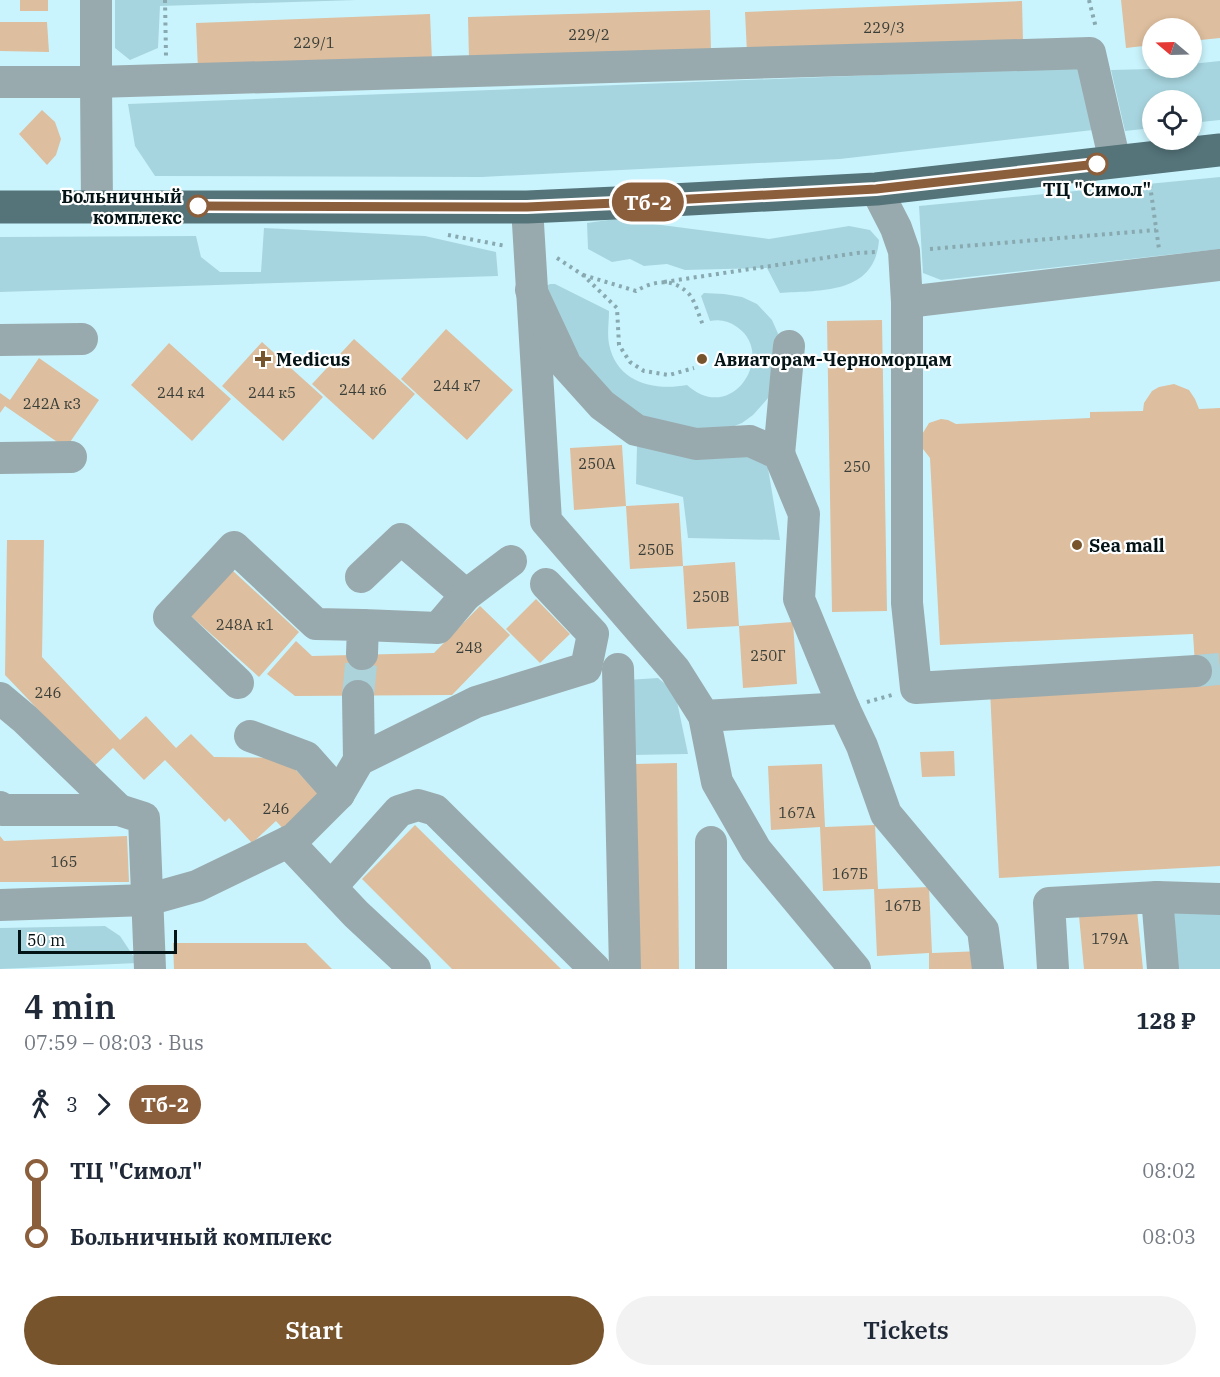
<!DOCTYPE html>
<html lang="en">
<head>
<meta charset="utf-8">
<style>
  body { margin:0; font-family:"IBM Plex Serif",serif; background:#f2f2f3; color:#1f2937; height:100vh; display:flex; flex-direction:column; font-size:22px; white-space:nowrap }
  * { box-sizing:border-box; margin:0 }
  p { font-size:20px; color:#747a83 }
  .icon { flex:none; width:33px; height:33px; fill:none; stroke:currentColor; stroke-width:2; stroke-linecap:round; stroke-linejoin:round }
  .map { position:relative; height:969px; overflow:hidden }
  .drawer { display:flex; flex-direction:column; background:#fff; flex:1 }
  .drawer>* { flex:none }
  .badge { padding:0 12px; border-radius:20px; font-size:21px; line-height:39px }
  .needle { width:39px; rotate:289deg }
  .buttons { position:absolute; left:1142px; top:18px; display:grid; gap:12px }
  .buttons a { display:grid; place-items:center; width:60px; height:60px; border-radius:50%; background:#fff; box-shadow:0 3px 9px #0003; font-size:30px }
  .scale { position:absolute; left:18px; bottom:15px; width:159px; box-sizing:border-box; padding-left:6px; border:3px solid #041316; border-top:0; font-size:16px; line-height:21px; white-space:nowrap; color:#041316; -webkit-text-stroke:4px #fff; paint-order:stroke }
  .map>.badge { position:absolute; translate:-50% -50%; box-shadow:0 0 0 3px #fff }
  .legs { display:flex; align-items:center; gap:9px; height:66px; padding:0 24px; font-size:20px }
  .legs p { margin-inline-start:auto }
  .summary { display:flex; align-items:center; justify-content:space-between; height:102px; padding:0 24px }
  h1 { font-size:33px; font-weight:600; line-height:45px }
  .cta { display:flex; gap:12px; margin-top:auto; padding:12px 24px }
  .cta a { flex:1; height:69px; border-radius:36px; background:#78542d; color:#fff; font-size:24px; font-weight:600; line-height:69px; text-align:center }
  .cta a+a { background:#f2f2f3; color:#1f2937 }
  ul { padding:0 24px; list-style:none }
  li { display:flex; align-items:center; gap:21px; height:66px; font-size:22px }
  li i { display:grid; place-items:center; width:9px; height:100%; margin:0 8px; background:currentColor }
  li i::after { content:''; width:15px; height:15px; margin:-8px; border:4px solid; border-radius:50%; background:#fff }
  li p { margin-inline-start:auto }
  li:first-child i { background:linear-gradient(#0000 50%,currentColor 0) }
  li:last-child i { background:linear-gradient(currentColor 50%,#0000 0) }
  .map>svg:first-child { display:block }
  .green { fill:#a7d5df }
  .building { fill:#ddbe9e }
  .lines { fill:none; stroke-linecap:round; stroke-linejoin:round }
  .minor-tunnel { stroke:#acd2da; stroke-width:32; stroke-dasharray:32 16; stroke-linecap:butt }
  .path { stroke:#88a9b0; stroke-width:4; stroke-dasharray:3 4.5; stroke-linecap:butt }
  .minor { stroke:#99aaae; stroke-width:32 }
  .major { stroke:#54747a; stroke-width:33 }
  .line-1-casing { stroke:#fff; stroke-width:14 }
  .line-1 { stroke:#8b5e3c; stroke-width:9 }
  .stop-1-dot { fill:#fff; stroke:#8b5e3c; stroke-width:3 }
  .poi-dot { fill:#78542d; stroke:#fff; stroke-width:2 }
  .labels { text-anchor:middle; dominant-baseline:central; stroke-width:4.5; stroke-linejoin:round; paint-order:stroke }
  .number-label { font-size:15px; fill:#3a3e38 }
  .stop-label { font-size:18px; font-weight:bold; fill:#041316; stroke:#fff }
  .poi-label { font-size:18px; font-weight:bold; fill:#041316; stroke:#fff; text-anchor:start }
</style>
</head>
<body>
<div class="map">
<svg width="1220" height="969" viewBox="0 0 1220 969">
  <rect width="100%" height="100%" fill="#caf4fd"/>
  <g class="green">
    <polygon points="115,0 357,0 160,6 158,48 130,60 115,48"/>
    <polygon points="1220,61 1220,120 1191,123 1191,100 1152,100 1152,128 1125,131 1111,70 1191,68 1191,64"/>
    <polygon points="1082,67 1093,130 840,159 482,177 155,176 135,146 128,104"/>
    <polygon points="1220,177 1220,249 941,280 923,273 919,206"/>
    <path d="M615 219 769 239 849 226 870 230 879 240C875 295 820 290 780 293L767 268 685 270 667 264 644 266 630 259 612 262 588 249 587 223Z"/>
    <polygon points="264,228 425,236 496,252 498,276 0,292 0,237 196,236 201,257 220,272 261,272"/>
    <path d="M550 284H555L609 311C609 323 607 333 609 344 617 383 654 391 687 385 732 426 777 354 737 327 729 321 720 319 710 321L701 296 704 293 724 294 742 297 757 304 772 320 780 338 769 397 753 415 742 423 719 432 659 427 619 402 588 368 573 347 546 286Z"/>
    <polygon points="637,446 766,456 780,540 688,538 683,497 636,484"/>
    <polygon points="658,678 675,692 688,754 632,755 627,680"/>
    <polygon points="1220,911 1220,969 1176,969 1174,912"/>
    <polygon points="105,926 120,936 138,963 0,969 0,928"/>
  </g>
  <g class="building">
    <rect x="20" y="0" width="28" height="11"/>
    <polygon points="1121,0 1220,0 1220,38 1191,41 1191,28 1152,28 1152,45 1126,48"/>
    <polygon points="1022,1 1023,42 747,53 745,12"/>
    <polygon points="710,10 711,52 469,59 468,17"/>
    <polygon points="430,14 432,61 198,70 196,23"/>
    <polygon points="0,22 47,22 49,52 0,51"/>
    <polygon points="42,110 55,122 61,139 56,155 47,165 19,134"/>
    <polygon points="882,320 887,611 832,612 827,321"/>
    <polygon points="446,329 513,390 467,440 401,379"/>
    <polygon points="354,339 415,394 373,440 312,384"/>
    <polygon points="262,342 323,397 283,441 222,386"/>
    <polygon points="169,343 231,399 192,441 131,385"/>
    <polygon points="39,358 99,400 66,448 5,406 0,413 0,393 10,400"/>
    <polygon points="1174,384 1189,390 1195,399 1199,409 1220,408 1220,866 999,878 990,690 1196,680 1193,634 940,645 930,458 923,449 921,436 929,423 941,419 948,420 956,424 1090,418 1090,412 1143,411 1144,403 1152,391 1159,387"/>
    <polygon points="622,445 626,506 574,510 570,448"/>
    <polygon points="679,503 683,566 630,569 626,506"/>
    <polygon points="7,540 44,540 42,657 120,740 146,716 176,748 191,734 214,757 284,758 324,799 287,833 276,821 252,843 229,818 225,822 165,760 144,780 113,748 93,767 5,675"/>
    <polygon points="735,562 739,626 687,629 683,566"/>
    <polygon points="232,570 299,632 259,677 191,616"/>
    <polygon points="536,599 570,634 540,663 506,629"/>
    <polygon points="480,606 510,635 452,695 295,696 267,674 296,641 312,656 434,653"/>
    <polygon points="793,622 797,684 743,688 739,626"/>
    <polygon points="954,751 955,776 922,777 920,752"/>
    <polygon points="677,763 679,969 636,969 634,764"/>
    <polygon points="822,764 825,827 875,825 878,889 929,887 932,953 982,951 983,969 929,969 929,953 877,956 874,889 823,891 820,827 771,830 768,766"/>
    <polygon points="415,825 561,969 452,969 362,879"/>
    <polygon points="0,836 4,841 127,836 129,882 0,882"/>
    <polygon points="1137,910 1143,969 1084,969 1079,916"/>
    <polygon points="173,943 306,943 332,969 174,969"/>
  </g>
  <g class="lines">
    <g class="minor-tunnel">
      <polyline points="1196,671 1220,669"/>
      <polyline points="358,696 362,654"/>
    </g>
    <g class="path">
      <polyline points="165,0 166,56"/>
      <polyline points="1089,0 1096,28"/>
      <polyline points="1150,185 1159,249"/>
      <polyline points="448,235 506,246"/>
      <polyline points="930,249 1156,230"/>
      <polyline points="557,258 583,275 617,308 619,345 630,362 644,371 669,375 694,368"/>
      <path d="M583 275 636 291C653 281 673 277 689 294 695 301 699 316 703 325"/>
      <polyline points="664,282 857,253 877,252"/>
      <polyline points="867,702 892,695"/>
    </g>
    <g class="minor">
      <polyline points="96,0 96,82 1090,53 1115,162"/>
      <polyline points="0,82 96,82 97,207"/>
      <polyline points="876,189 896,228 904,251 907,302 1220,265"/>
      <polyline points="527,207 546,521 675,670 704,716 717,782 756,850 855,969"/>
      <polyline points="531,290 566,365 602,405 636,430 696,444 750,441 779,454 804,514 799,599 844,708 862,746 886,814 983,930 988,969"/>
      <polyline points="907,302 907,603 916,688 1196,671"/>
      <polyline points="0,340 82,339"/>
      <polyline points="779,454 789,346"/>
      <polyline points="0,458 71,457"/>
      <polyline points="361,577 401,539 466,595 438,628 363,625"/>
      <polyline points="466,595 511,561"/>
      <polyline points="618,669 625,969"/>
      <polyline points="238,683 169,617 234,547 316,624 363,625 362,654"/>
      <polyline points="358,696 359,760"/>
      <polyline points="0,698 25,719 119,810"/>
      <polyline points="704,716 844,708"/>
      <polyline points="250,736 306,757 339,794"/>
      <polyline points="0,807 3,810 119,810 144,818 150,969"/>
      <polyline points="288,842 356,914 415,969"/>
      <polyline points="331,887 399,811 418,805 435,810 595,969"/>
      <polyline points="1157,897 1220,899"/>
      <polyline points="0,905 147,900 197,886 294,839 339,794 359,760 476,702 586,668 593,634 546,584"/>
      <polyline points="711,969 711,842"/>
      <polyline points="1053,969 1049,903 1157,897 1163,969"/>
    </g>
    <polyline class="major" points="0,207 527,207 616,203 876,189 1220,150"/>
  </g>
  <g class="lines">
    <g class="line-1-casing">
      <polyline id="line-1" points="198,206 527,207 616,203 876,189 1097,164"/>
    </g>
    <use href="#line-1" class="line-1"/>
  </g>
  <g class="stop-1-dot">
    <circle cx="1097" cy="164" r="10"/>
    <circle cx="198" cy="206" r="10"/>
  </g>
  <g class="poi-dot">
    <path d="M260 350h6v6h6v6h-6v6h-6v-6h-6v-6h6z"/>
    <circle cx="702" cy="359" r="6"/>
    <circle cx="1077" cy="545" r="6"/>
  </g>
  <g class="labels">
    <g class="number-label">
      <text x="884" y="27">229/3</text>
      <text x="589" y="34">229/2</text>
      <text x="314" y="42">229/1</text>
      <text x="457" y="385">244 к7</text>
      <text x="363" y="389">244 к6</text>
      <text x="181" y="392">244 к4</text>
      <text x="272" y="392">244 к5</text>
      <text x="52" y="403">242А к3</text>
      <text x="597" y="463">250А</text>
      <text x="857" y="466">250</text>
      <text x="656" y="549">250Б</text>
      <text x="711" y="596">250В</text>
      <text x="245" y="624">248А к1</text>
      <text x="469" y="647">248</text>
      <text x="768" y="655">250Г</text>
      <text x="48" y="692">246</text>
      <text x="276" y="808">246</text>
      <text x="797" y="812">167А</text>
      <text x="64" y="861">165</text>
      <text x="850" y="873">167Б</text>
      <text x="903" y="905">167В</text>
      <text x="1110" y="938">179А</text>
    </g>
    <g class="stop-label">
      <text x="1097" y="189">ТЦ "Симол"</text>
      <text x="182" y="196" text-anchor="end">Больничный<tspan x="182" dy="21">комплекс</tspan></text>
    </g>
    <g class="poi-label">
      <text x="276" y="359">Medicus</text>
      <text x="714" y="359">Авиаторам-Черноморцам</text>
      <text x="1089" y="545">Sea mall</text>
    </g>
  </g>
</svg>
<div class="buttons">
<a><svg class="needle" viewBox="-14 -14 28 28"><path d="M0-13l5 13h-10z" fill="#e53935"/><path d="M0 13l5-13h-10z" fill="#747a83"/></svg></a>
<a><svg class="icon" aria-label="locate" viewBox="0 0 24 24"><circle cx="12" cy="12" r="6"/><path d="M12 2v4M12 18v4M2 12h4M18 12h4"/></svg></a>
</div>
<div class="scale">50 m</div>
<b class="badge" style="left:648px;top:202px;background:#8b5e3c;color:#fff">Тб-2</b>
</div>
<section class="drawer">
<div class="summary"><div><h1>4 min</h1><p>07:59 – 08:03 · Bus</p></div><b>128 ₽</b></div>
<div class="legs"><svg class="icon" aria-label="walk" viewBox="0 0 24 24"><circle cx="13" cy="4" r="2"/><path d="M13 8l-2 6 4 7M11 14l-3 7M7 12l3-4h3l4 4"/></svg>3<svg class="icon" aria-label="forward" viewBox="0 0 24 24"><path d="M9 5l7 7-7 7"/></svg><b class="badge" style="background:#8b5e3c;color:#fff">Тб-2</b></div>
<ul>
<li><i style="color:#8b5e3c"></i><b>ТЦ &quot;Симол&quot;</b><p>08:02</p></li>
<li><i style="color:#8b5e3c"></i><b>Больничный комплекс</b><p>08:03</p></li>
</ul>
<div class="cta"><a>Start</a><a>Tickets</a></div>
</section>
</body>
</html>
